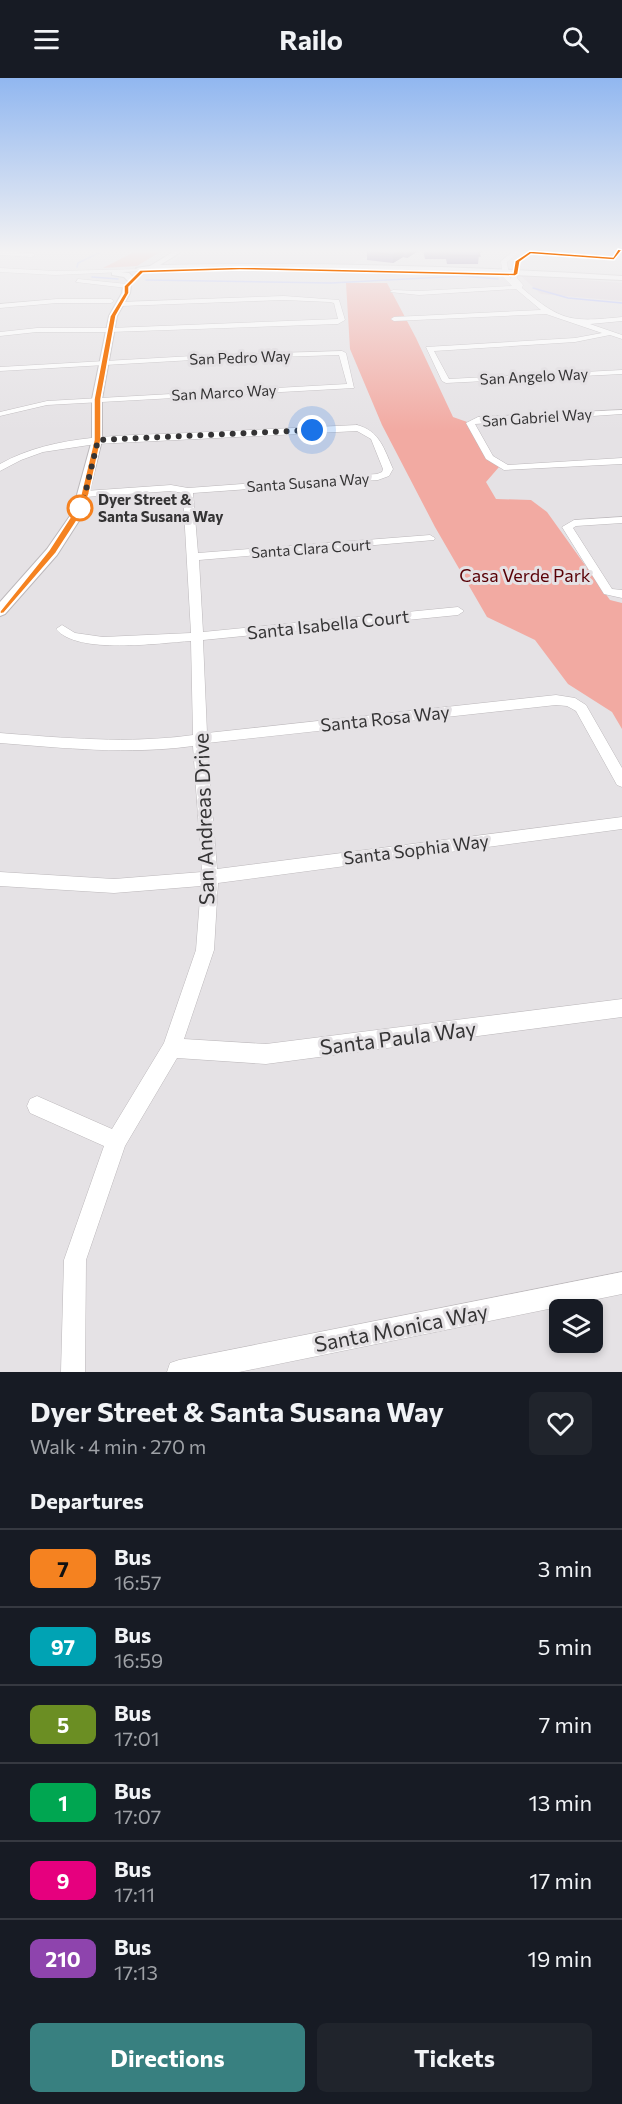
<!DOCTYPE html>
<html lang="en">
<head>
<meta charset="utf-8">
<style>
  body { margin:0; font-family:Commissioner,sans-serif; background:#20242c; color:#f1f3f6; height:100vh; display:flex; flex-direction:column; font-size:22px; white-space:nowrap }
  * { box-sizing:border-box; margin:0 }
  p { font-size:20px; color:#9ea1a6 }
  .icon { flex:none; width:33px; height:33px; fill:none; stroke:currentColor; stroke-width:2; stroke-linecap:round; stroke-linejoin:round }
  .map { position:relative; height:1294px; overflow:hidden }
  .details { display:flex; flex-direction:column; background:#171b24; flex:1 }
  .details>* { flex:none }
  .badge { padding:0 12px; border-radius:9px; font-size:21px; line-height:39px }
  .tools { position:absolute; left:549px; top:1221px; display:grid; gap:12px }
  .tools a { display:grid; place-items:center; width:54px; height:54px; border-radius:9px; background:#171b24; box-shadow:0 3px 9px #0003; font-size:30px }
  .you { position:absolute; width:30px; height:30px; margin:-15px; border:4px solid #fff; border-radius:50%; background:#1a73e8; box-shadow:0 0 0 9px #1a73e833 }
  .map>.badge { position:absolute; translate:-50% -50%; box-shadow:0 0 0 3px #fff }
  h2 { padding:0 30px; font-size:22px; line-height:54px }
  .round { display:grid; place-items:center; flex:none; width:63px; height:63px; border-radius:9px; background:#20242c }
  .headline { display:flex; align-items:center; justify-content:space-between; height:102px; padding:0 30px }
  h1 { font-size:28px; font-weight:700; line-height:45px }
  .primary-button { display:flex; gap:12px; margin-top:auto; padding:12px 30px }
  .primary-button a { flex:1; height:69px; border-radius:9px; background:#388080; color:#fff; font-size:24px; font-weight:700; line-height:69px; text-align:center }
  .primary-button a+a { background:#20242c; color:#f1f3f6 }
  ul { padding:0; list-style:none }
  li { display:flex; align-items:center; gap:18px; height:78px; padding:0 30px; border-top:2px solid #363941 }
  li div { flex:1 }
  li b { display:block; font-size:22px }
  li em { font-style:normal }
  li .badge { min-width:66px; font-weight:700; text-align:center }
  header { display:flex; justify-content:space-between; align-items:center; height:78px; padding:0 30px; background:#171b24; font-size:27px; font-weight:700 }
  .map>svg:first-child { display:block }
  .built { fill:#ddd3db }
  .green { fill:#f2aaa2 }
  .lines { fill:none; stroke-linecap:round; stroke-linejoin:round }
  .stream { stroke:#b0bbfd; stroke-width:1.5 }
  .minor-casing { stroke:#bcb8bb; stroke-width:1 }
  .major-casing { stroke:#bcb8bb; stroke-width:2 }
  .minor { fill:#fff; fill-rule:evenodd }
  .major { fill:#fff; fill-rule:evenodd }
  .wall { fill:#654887 }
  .shaded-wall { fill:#533b6e }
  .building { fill:#76549d; stroke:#533b6e; stroke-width:1.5 }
  .line { fill:#f58220; stroke:#fff; stroke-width:1.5 }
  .walk { stroke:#353435; stroke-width:6; stroke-dasharray:0 10.8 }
  .stop-dot { fill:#fff; stroke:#f58220; stroke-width:3 }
  .labels { text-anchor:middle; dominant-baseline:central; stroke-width:6; stroke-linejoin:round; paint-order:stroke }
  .far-street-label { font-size:15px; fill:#353435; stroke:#e5e2e5 }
  .far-stop-label { font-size:15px; font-weight:bold; fill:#353435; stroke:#e5e2e5; text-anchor:start }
  .park-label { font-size:18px; fill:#580006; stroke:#e5e2e5 }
  .street-label { font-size:18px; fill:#353435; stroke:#e5e2e5 }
  .near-street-label { font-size:21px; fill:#353435; stroke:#e5e2e5 }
</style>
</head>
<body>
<header><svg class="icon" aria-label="menu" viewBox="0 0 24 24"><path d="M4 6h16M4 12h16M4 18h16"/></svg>Railo<svg class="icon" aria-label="search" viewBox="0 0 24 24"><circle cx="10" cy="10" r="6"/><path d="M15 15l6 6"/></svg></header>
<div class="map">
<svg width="622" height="1294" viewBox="0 0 622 1294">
  <rect width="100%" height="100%" fill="#e5e2e5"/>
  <g class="built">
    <polygon points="190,172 379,172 352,186 182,186 172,184"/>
    <polygon points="520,197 622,205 622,223 541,216"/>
  </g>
  <g class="green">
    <polygon points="138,172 163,172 137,188 103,190"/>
    <polygon points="346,205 387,205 416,260 453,339 470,345 499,389 486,404 496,421 531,422 547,434 610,522 622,525 622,651 612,634 568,606 535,562 487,539 435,449 382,347 350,271"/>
  </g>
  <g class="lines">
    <g class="stream">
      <polyline points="77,189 78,185 105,172"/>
      <polyline points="92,199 118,201"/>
      <polyline points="146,202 331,205 463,198 498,201"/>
      <polyline points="533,210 568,220 622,225"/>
    </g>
    <g class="minor-casing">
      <g id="minor">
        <path d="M515 172H522L507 184 509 198 511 201 515 183 529 172H536L520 185 517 200 523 207 522 210C562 244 571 244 622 239V243L590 246 622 257V261L610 257 575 264 434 273 449 301 622 292V296L446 305 442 303 426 269 575 260 602 255 546 236 394 243 391 241 394 239 541 232 516 211 419 217 390 214 393 212 419 213 512 208 503 199 501 183Z"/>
        <polygon points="0,173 32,175 35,177 32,179 0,177"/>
        <polygon points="0,190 55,193 142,191 145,193 55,197 0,194"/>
        <polygon points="78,201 127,206 130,208 127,210 76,204"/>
        <polygon points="284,218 339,222 345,242 338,246 110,254 37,254 0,258 0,254 37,250 110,250 338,241 334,225 330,224 284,222 121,228 118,226 121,224"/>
        <polygon points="57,221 111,221 114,223 111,225 57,225 0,230 0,226"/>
        <polygon points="342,273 346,275 354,310 47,327 0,338 0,334 47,323 347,306 339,277 210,281 0,293 0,289 210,277"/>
        <polygon points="622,332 622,336 475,346 493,378 508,387 622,380 622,386 504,392 486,381 466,345 478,339"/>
        <path d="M357 347C380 353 384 371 393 391L389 398 378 402 193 415 198 475 430 457 435 460 434 462 199 482 203 554 458 529 464 533 458 537 203 562 207 655 556 617 575 620 586 627 622 690V709L617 707 576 633 567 628 556 627 207 665 217 791 622 739V751L218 805 214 872 184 961 266 966 622 921V939L266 986 177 980 125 1068 86 1182 85 1294H61L64 1182 104 1068 30 1035 27 1028 30 1021 37 1018 112 1051 164 965 196 872 201 808 114 815 0 808V794L114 801 202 794 193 668C129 677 64 670 0 665V655C64 660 129 666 193 657L191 563C159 565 77 577 56 551L62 547 75 555 103 559 191 555 183 415 171 413 85 419 80 416 85 413 171 407 188 410 377 396 382 394 383 391 371 361 357 353 96 366 43 374 21 382 0 393V386C55 355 126 358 188 355 244 352 301 350 357 347Z"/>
        <polygon points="622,439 622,445 576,448 573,450 612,511 622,512 622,520 604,516 562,449 574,442"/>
        <polygon points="622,1194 622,1216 239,1294 167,1294 170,1285 179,1282"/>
      </g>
    </g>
    <g class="major-casing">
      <g id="major">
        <path d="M176 172H184L160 187C315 184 468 188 622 198V202L381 191 140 192 136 190 150 188Z"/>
        <polygon points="112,193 129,195 136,202 129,204 124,199 112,197"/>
        <polygon points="127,206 131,208 130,215 117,238 102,321 102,362 84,435 57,477 5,536 0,538 0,524 47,471 72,435 92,362 92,321 109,238 122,215 123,208"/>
      </g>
    </g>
    <use href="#minor" class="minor"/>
    <use href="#major" class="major"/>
  </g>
  <g class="wall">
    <polygon points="369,172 420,172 407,180 403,179 393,185 367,182 367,173"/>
    <polygon points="423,172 485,172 479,176 478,186 447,186 446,181 425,181"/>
  </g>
  <g class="shaded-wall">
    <polygon points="401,172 404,172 403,179 393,185 393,177"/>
    <polygon points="408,172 420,172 407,180"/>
    <polygon points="477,172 485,172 476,178"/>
  </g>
  <g class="building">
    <polygon points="369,172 401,172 393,177 367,173"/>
    <polygon points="426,172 478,172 480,178 448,177 447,173"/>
  </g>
  <linearGradient id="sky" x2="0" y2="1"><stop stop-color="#91b7f0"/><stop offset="0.49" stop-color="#f3f2f3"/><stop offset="1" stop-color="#f3f2f3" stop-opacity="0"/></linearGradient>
  <rect width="622" height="353" fill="url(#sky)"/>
  <polygon class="line" points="618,171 622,172 614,182 531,176 520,184 518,196 515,198 240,192 143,195 129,209 129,215 116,238 101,321 101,362 89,416 82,435 56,475 4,535 0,536 0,533 49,472 73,435 81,416 94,362 94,321 110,238 124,215 124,208 140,192 240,189 513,195 515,183 530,173 613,179"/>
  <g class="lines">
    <polyline class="walk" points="80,430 78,435 85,416 98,362 312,352"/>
  </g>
  <circle class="stop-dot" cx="80" cy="430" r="12"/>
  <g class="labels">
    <g class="far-street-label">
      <text transform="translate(240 279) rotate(-2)">San Pedro Way</text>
      <text transform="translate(534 298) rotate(-3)">San Angelo Way</text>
      <text transform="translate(224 314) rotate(-3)">San Marco Way</text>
      <text transform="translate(537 339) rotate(-4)">San Gabriel Way</text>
      <text transform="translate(308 404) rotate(-4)">Santa Susana Way</text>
      <text transform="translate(311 470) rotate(-4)">Santa Clara Court</text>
    </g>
    <g class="far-stop-label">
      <text x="98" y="421">Dyer Street &amp;<tspan x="98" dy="17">Santa Susana Way</tspan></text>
    </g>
    <g class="park-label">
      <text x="525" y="497">Casa Verde Park</text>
    </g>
    <g class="street-label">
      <text transform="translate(328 546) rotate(-6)">Santa Isabella Court</text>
      <text transform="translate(385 640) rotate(-6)">Santa Rosa Way</text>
      <text transform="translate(416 771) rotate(-7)">Santa Sophia Way</text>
    </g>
    <g class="near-street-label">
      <text transform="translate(203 741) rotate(-92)">San Andreas Drive</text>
      <text transform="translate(398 959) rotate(-7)">Santa Paula Way</text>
      <text transform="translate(401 1249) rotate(-11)">Santa Monica Way</text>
    </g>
  </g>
</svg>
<div class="tools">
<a><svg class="icon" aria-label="layers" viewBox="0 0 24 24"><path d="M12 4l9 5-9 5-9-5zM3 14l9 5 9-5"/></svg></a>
</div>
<div class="you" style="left:312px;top:352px"></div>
</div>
<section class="details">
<div class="headline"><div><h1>Dyer Street &amp; Santa Susana Way</h1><p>Walk · 4 min · 270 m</p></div><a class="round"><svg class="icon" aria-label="heart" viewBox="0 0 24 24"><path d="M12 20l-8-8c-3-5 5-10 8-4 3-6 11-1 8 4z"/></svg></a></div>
<h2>Departures</h2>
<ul>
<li><span class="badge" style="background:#f58220;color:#111">7</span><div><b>Bus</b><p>16:57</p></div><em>3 min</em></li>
<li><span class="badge" style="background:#00a3b4;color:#fff">97</span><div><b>Bus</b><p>16:59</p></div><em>5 min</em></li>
<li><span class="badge" style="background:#6b8e23;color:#fff">5</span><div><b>Bus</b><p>17:01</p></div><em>7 min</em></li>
<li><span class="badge" style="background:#00a651;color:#fff">1</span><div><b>Bus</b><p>17:07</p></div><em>13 min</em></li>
<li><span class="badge" style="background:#e6007e;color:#fff">9</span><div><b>Bus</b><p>17:11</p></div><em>17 min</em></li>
<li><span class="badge" style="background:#8e44ad;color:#fff">210</span><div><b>Bus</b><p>17:13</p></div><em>19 min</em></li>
</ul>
<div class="primary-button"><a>Directions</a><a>Tickets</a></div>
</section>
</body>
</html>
